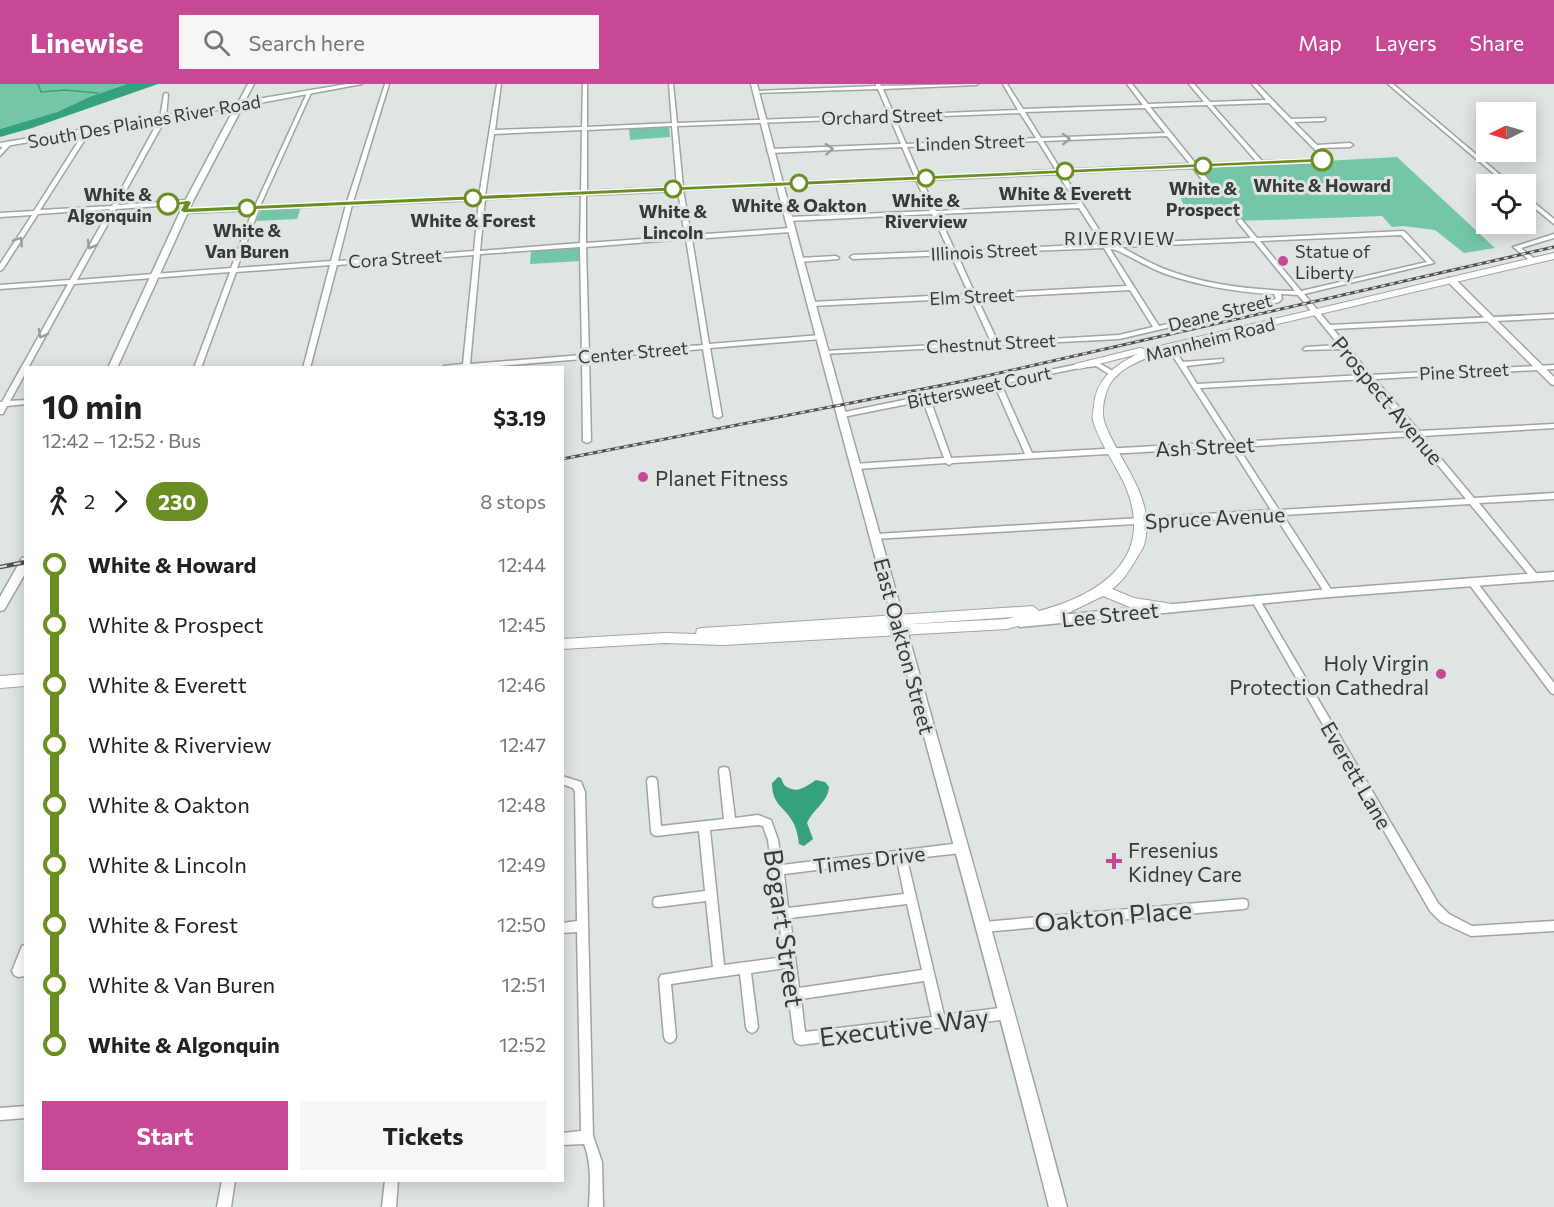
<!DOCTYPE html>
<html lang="en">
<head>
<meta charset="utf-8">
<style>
  body { margin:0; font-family:Commissioner,sans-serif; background:#f6f6f6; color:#202124; height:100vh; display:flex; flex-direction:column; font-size:22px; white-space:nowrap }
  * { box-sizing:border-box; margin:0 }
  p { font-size:20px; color:#757577 }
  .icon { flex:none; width:33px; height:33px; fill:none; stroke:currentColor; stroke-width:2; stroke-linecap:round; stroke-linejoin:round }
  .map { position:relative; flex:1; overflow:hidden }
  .details { position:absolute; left:24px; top:282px; width:540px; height:816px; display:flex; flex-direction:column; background:#fff; border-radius:0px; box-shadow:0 3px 15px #0003 }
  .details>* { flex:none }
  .badge { padding:0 12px; border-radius:20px; font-size:21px; line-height:39px }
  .needle { width:39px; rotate:265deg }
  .tools { position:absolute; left:1476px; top:18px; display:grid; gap:12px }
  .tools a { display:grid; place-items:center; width:60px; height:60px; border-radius:0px; background:#fff; box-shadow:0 3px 15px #0003; font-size:30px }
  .map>.badge { position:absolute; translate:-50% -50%; box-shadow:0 0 0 3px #fff }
  .legs { display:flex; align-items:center; gap:9px; height:66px; padding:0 18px; font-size:20px }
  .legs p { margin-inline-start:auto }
  .head { display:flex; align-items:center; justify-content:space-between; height:102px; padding:0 18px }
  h1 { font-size:33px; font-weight:700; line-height:45px }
  .action { display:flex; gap:12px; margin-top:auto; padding:12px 18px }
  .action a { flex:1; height:69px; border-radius:0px; background:#c74894; color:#fff; font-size:24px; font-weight:700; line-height:69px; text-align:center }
  .action a+a { background:#f6f6f6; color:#202124 }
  ul { padding:0 18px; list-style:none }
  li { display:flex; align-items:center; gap:21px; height:60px; font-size:22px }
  li i { display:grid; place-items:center; width:9px; height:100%; margin:0 8px; background:currentColor }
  li i::after { content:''; width:15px; height:15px; margin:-8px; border:4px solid; border-radius:50%; background:#fff }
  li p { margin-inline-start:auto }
  li:first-child i { background:linear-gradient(#0000 50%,currentColor 0) }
  li:last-child i { background:linear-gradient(currentColor 50%,#0000 0) }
  header { display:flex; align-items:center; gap:36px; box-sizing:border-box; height:84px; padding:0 30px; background:#c74894; color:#fff }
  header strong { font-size:28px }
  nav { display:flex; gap:33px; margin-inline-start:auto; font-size:21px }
  .search { width:420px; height:54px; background:#f6f6f6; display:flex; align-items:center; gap:15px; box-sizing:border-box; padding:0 21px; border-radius:0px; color:#757577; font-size:22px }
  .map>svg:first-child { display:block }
  .green { fill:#73c7a6 }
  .water { fill:#35a17d }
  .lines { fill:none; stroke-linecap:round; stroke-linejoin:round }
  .stream { stroke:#35a17d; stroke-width:1.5 }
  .street-casing { stroke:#9fa4a2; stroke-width:3 }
  .secondary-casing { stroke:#9fa4a2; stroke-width:3 }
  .primary-casing { stroke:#9fa4a2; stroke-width:2 }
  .street { fill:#fff; fill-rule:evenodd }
  .secondary { fill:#fff; fill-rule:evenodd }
  .primary { fill:#fff; fill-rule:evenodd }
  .rail-far1-casing { stroke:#4e5150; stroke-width:3 }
  .rail-casing { stroke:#4e5150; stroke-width:4.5 }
  .rail-far1 { stroke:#dfe5e2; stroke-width:1.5; stroke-dasharray:4.5; stroke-linecap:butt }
  .rail { stroke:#dfe5e2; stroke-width:2; stroke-dasharray:7; stroke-linecap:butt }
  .oneway { stroke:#9b9c9c }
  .line-1 { fill:#6b8e23; stroke:#fff; stroke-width:1.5 }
  .stop-1-dot { fill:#fff; stroke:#6b8e23; stroke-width:3 }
  .poi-dot { fill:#c74894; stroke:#dfe5e2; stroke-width:2 }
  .labels { text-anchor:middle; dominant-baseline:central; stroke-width:6; stroke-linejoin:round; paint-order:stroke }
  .far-street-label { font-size:18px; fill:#373a39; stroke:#dfe5e2 }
  .far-stop-label { font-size:18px; font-weight:bold; fill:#373a39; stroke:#dfe5e2 }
  .far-neighbourhood-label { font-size:18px; letter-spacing:1.5px; fill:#373a39; stroke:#dfe5e2 }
  .far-poi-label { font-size:18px; fill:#373a39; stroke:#dfe5e2; text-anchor:start }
  .street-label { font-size:21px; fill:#373a39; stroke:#dfe5e2 }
  .poi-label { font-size:21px; fill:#373a39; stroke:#dfe5e2; text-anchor:start }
  .near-street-label { font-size:26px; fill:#373a39; stroke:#dfe5e2 }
</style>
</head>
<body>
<header>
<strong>Linewise</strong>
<div class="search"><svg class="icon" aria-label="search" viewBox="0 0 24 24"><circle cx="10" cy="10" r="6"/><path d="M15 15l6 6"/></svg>Search here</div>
<nav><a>Map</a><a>Layers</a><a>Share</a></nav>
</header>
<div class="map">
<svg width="1554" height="1123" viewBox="0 0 1554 1123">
  <rect width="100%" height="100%" fill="#dfe5e2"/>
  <g class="green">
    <polygon points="0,0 127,0 89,13 57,28 0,45"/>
    <polygon points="669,43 670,53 630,56 629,45"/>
    <path d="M1397 73 1495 164 1464 169 1435 146 1403 142 1392 143 1382 132 1238 137 1229 125 1196 131 1183 120 1181 114 1187 104C1198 102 1205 101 1215 106L1199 84Z"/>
    <polygon points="301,123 297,135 256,137 261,126"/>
    <polygon points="580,164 580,177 530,180 531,167"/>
  </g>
  <g class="water">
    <polygon points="127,0 158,0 32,44 0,53 0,45 57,28 89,13"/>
    <path d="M778 693 781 694 784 701C797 711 805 703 816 696L825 698 829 703C828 718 813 725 807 739L813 755 804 762 799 760C798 753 797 746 794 740 785 722 772 722 772 699Z"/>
  </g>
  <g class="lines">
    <polyline class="stream" points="38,0 41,8 65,6 98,9"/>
    <g class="street-casing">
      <g id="street">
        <path d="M385 0H389L353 118 479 112 497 0H501L495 46 582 43 583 0H587V43L672 39 669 0H673L677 39 889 31 878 5 754 9V8L756 7 876 2V0H880L881 2 978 0 976 1 883 5 894 31 1018 26 1003 0H1007L1023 25 1143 21 1127 0H1132L1148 20 1204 18 1189 0H1194L1210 18 1266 16 1252 0H1257L1291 35 1325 34V36L1323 37 1294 38 1317 61 1350 59 1353 61 1350 63 1320 64 1331 76 1328 78 1198 83 1209 97 1206 99 1204 98 1193 84 1063 89 1108 160 1251 154 1237 137 1240 135 1242 136 1257 154 1403 147 1405 148 1434 179 1304 210 1330 241 1554 230V234L1333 245 1371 291 1554 281V285L1375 295 1419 347 1554 340V344L1422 352 1474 414 1554 409V415L1479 419 1540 494 1536 497 1533 496 1470 420 1283 431 1332 507 1333 509 1329 512 1326 511 1275 432 873 455 872 453 876 450 1271 426 1231 363 952 379 949 381 946 379 857 385 853 382 854 380 944 374 923 317 843 333 839 331 840 329 1079 280 1099 279 1118 290 1116 292H1112L1096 282 1079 284 1001 300 1032 369 1228 358 1167 263 1168 262H1172L1183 278 1223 275V277L1221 278 1186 282 1197 300 1364 291 1342 265 1304 266 1303 265 1306 263 1339 261 1298 211 1281 210 1282 215 1279 218 1119 255 823 270 822 269 825 267 991 258 971 214 812 222 809 220 812 218 969 210 951 171 853 175 850 173 853 171 949 167 932 130 788 137 785 135 788 133 930 127 916 96 683 106 691 151 791 144 794 146 791 148 692 155 709 260 821 251 824 253 821 255 710 264 722 332 718 334 714 332 703 265 589 274 591 357 587 359 583 357 582 275 476 284H441L444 282 463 280 474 171 337 181 310 284H303L330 181 236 188 201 284H194L230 188 74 200 28 284H26V288L10 317 26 316V320L7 322 3 330H0V318H2L68 200 0 205V201L70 196 110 125 38 130 3 185 0 187V180L32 131 0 133V129L34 127 86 45 91 46 40 126 112 122 160 34 164 10 166 9 168 10 166 34 118 121 188 116 191 118 188 120 116 125 77 196 231 184 253 126 184 129 181 127 182 126 255 122 307 9 309 8 311 9 260 122 347 118ZM1269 19 1324 75 1262 77 1212 21ZM1207 21 1257 78 1196 80 1150 23ZM1145 24 1165 49 1041 54 1025 28ZM1020 29 1036 54 906 60 895 34ZM890 34 901 60 770 65 767 67 770 69 902 63 915 93 683 103 677 42ZM672 42 677 103 587 107V46ZM582 46 581 108 485 112 494 50ZM1167 52 1190 80 1061 86 1043 57ZM1038 57 1056 86 920 93 907 63ZM1058 90 1077 120 936 127 922 96ZM678 107 685 152 586 159V111ZM581 111 580 159 480 167 485 115ZM479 116 474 167 338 177 352 121ZM346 121 331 177 237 184 259 125ZM1079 124 1102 160 955 167 938 130ZM1401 151 1427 178 1301 207 1260 157ZM686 155 703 261 589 270 586 163ZM1254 157 1295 207C1252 206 1207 201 1167 186 1151 180 1136 171 1121 163ZM580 163 582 271 470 280 480 170ZM1104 164 1127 202 975 210 957 170ZM1110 165 1116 166C1132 173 1147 183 1163 189 1196 201 1239 209 1274 210L1276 215 1159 242ZM1130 206 1153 243 1119 251 998 258 977 214ZM1367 295 1411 348 1235 358 1200 304ZM995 302 1025 370 951 374 930 315ZM1414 352 1466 415 1279 426 1238 363Z"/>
        <polygon points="1388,0 1393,0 1511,100 1506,100"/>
        <polygon points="6,59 11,60 0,72 0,66"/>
        <polygon points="1526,112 1554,135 1554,140 1526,117"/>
        <polygon points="1554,150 1554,154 1521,164 1536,176 1536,178 1532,178 1513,163"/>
        <polygon points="836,172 839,174 838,175 799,178 796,176 799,174"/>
        <polygon points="1472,495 1475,496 1554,599 1554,610 1551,609 1469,500 1468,498 1469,496"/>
        <polygon points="1255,512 1258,513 1438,819 1449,830 1472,842 1554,837 1554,847 1471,852 1441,838 1430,827 1252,517 1251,515"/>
        <path d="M724 683 728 684 729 687 735 734 758 731 771 736 778 756 782 781 961 759 965 761 966 764 965 767 961 769 907 775 944 931 1008 923 1012 925 1014 929 1012 933 1008 935 800 961 796 959 794 955 785 884 751 889 758 943 756 947 752 949 748 947 746 943 740 890 671 900 676 953 674 957 670 959 666 957 664 953 659 895 661 891 713 883 706 817 658 823 654 822 653 818 654 814 658 813 705 807 699 747 656 752 652 750 651 747 647 697 648 694 652 693 656 694 657 697 661 742 724 735 719 687 720 684ZM758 741 763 742 768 756 784 873 724 881 710 746ZM897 776 904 810 788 824 784 790ZM907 820 922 886 799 904 790 834ZM924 897 932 933 805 948 801 915Z"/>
        <path d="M562 692 581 698 585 708 593 1052 602 1078 603 1123H589C590 1102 592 1080 584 1060L562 1061V1049L581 1047 577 848 562 849V839L577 837 575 708 573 704 562 700Z"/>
        <polygon points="1243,815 1247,816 1248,820 1247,824 1243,825 983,848 979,847 977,843 979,839 983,838"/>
        <polygon points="26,861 26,892 18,893 14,891 12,887 22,862"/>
        <polygon points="26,1022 26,1034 0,1036 0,1024"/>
        <polygon points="222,1096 235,1096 231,1123 217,1123"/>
        <polygon points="385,1096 398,1096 396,1123 382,1123"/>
      </g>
    </g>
    <g class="secondary-casing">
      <g id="secondary">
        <polygon points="248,0 254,0 245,17 347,0 362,0 243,22 194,115 117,284 108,284 186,115 235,23 0,63 0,59 238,19"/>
        <path d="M751 0H757C854 376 968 747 1067 1123H1049C954 747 844 376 751 0Z"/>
        <polygon points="1448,194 1454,194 1554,293 1554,301 1551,300 1448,198"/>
        <polygon points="26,473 26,488 4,526 0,527 0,513 22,474"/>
        <polygon points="1554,488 1554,496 1329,513 1020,543 1014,539 1020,535 1329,505"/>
      </g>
    </g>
    <g class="primary-casing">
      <g id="primary">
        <path d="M1554 169V175L1163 267C1146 275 1124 281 1112 297 1105 306 1101 325 1104 337 1117 376 1155 411 1145 457 1144 464 1138 471 1135 477 1128 488 1123 497 1112 505L1134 514 1172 520 1174 523 1172 526 1167 528 1132 524 1103 512 1070 528 1007 545 723 561 665 559 562 565V555L665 549 696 550 697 545 702 544 1033 522 1039 527C1099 511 1154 476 1127 406 1119 385 1098 357 1093 336 1092 332 1093 327 1094 322 1096 295 1115 281 1138 270L1079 285 1075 284V280L1140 264 1144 265 1145 268 1160 262ZM1014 533 1007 535 896 541Z"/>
        <polygon points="26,590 26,602 0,604 0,592"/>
      </g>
    </g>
    <use href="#street" class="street"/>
    <use href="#secondary" class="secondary"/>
    <use href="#primary" class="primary"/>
    <g class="rail-far1-casing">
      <polyline id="rail-far1" points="562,375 964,297 1554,163"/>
    </g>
    <g class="rail-casing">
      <polyline id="rail" points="0,483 26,478"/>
    </g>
    <use href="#rail-far1" class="rail-far1"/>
    <use href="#rail" class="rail"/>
  </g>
  <defs><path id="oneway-chevron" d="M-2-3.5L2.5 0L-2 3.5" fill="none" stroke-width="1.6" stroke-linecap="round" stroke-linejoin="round" transform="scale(1.5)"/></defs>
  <g class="oneway">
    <use href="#oneway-chevron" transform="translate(1066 55) rotate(-2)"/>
    <use href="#oneway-chevron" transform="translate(829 65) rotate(-3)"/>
    <use href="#oneway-chevron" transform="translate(19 157) rotate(-57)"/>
    <use href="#oneway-chevron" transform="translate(91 161) rotate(119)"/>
    <use href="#oneway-chevron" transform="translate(42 250) rotate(118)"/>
  </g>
  <polygon class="line-1" points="1322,74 1325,78 184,129 180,127 183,121 168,122 164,120 188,116 192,118 189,124"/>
  <g class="stop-1-dot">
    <circle cx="1322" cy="76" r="10"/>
    <circle cx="1203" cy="82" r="8"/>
    <circle cx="1065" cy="87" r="8"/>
    <circle cx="926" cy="94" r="8"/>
    <circle cx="799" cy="99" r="8"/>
    <circle cx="673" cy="105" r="8"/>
    <circle cx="473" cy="114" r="8"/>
    <circle cx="168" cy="120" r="10"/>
    <circle cx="247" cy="124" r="8"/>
  </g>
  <g class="poi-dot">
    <circle cx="1283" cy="177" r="6"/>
    <circle cx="643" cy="393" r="6"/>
    <circle cx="1441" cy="590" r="6"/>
    <path d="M1111 768h6v6h6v6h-6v6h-6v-6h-6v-6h6z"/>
  </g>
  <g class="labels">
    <g class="far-street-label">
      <text transform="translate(882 32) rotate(-2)">Orchard Street</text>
      <text transform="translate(144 37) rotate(-10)">South Des Plaines River Road</text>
      <text transform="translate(970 58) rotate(-2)">Linden Street</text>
      <text transform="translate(984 167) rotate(-3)">Illinois Street</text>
      <text transform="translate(395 174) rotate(-4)">Cora Street</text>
      <text transform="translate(972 212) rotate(-3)">Elm Street</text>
      <text transform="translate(1220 228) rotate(-14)">Deane Street</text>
      <text transform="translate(1210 255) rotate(-14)">Mannheim Road</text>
      <text transform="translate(991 259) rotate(-3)">Chestnut Street</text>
      <text transform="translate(633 268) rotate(-5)">Center Street</text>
      <text transform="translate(1464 287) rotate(-3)">Pine Street</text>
      <text transform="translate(979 303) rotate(-12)">Bittersweet Court</text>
    </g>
    <g class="far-stop-label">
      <text x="1322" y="101">White &amp; Howard</text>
      <text x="1203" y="104">White &amp;<tspan x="1203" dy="21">Prospect</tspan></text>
      <text x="1065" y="109">White &amp; Everett</text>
      <text x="152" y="110" text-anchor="end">White &amp;<tspan x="152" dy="21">Algonquin</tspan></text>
      <text x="926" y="116">White &amp;<tspan x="926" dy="21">Riverview</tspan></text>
      <text x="799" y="121">White &amp; Oakton</text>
      <text x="673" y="127">White &amp;<tspan x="673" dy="21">Lincoln</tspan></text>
      <text x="473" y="136">White &amp; Forest</text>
      <text x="247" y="146">White &amp;<tspan x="247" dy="21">Van Buren</tspan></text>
    </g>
    <g class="far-neighbourhood-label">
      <text x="1120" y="154">RIVERVIEW</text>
    </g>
    <g class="far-poi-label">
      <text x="1295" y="167">Statue of<tspan x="1295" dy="21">Liberty</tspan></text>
    </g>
    <g class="street-label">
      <text transform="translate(1388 316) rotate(50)">Prospect Avenue</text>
      <text transform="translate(1205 362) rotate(-3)">Ash Street</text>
      <text transform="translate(1215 433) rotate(-3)">Spruce Avenue</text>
      <text transform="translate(1110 530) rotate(-6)">Lee Street</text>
      <text transform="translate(905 562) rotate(75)">East Oakton Street</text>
      <text transform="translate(1357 691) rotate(60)">Everett Lane</text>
      <text transform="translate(869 775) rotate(-7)">Times Drive</text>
    </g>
    <g class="poi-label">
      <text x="655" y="393">Planet Fitness</text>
      <text x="1429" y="578" text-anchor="end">Holy Virgin<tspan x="1429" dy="24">Protection Cathedral</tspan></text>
      <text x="1128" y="765">Fresenius<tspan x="1128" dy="24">Kidney Care</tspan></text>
    </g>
    <g class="near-street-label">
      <text transform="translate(1113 831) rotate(-5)">Oakton Place</text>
      <text transform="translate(785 844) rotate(82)">Bogart Street</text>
      <text transform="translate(904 942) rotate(-7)">Executive Way</text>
    </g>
  </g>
</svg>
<div class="tools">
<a><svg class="needle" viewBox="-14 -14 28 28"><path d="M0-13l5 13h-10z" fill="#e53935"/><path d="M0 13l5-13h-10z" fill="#757577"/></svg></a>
<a><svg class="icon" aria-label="locate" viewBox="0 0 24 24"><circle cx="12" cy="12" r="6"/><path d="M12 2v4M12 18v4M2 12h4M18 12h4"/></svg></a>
</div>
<section class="details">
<div class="head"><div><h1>10 min</h1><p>12:42 – 12:52 · Bus</p></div><b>$3.19</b></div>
<div class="legs"><svg class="icon" aria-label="walk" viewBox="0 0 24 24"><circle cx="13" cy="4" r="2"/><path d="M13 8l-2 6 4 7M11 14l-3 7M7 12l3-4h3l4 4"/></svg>2<svg class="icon" aria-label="forward" viewBox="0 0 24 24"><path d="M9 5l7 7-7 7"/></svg><b class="badge" style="background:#6b8e23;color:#fff">230</b><p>8 stops</p></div>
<ul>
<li><i style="color:#6b8e23"></i><b>White &amp; Howard</b><p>12:44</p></li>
<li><i style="color:#6b8e23"></i><span>White &amp; Prospect</span><p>12:45</p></li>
<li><i style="color:#6b8e23"></i><span>White &amp; Everett</span><p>12:46</p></li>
<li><i style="color:#6b8e23"></i><span>White &amp; Riverview</span><p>12:47</p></li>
<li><i style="color:#6b8e23"></i><span>White &amp; Oakton</span><p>12:48</p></li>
<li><i style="color:#6b8e23"></i><span>White &amp; Lincoln</span><p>12:49</p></li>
<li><i style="color:#6b8e23"></i><span>White &amp; Forest</span><p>12:50</p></li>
<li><i style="color:#6b8e23"></i><span>White &amp; Van Buren</span><p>12:51</p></li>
<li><i style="color:#6b8e23"></i><b>White &amp; Algonquin</b><p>12:52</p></li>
</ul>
<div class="action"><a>Start</a><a>Tickets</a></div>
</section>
</div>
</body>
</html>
